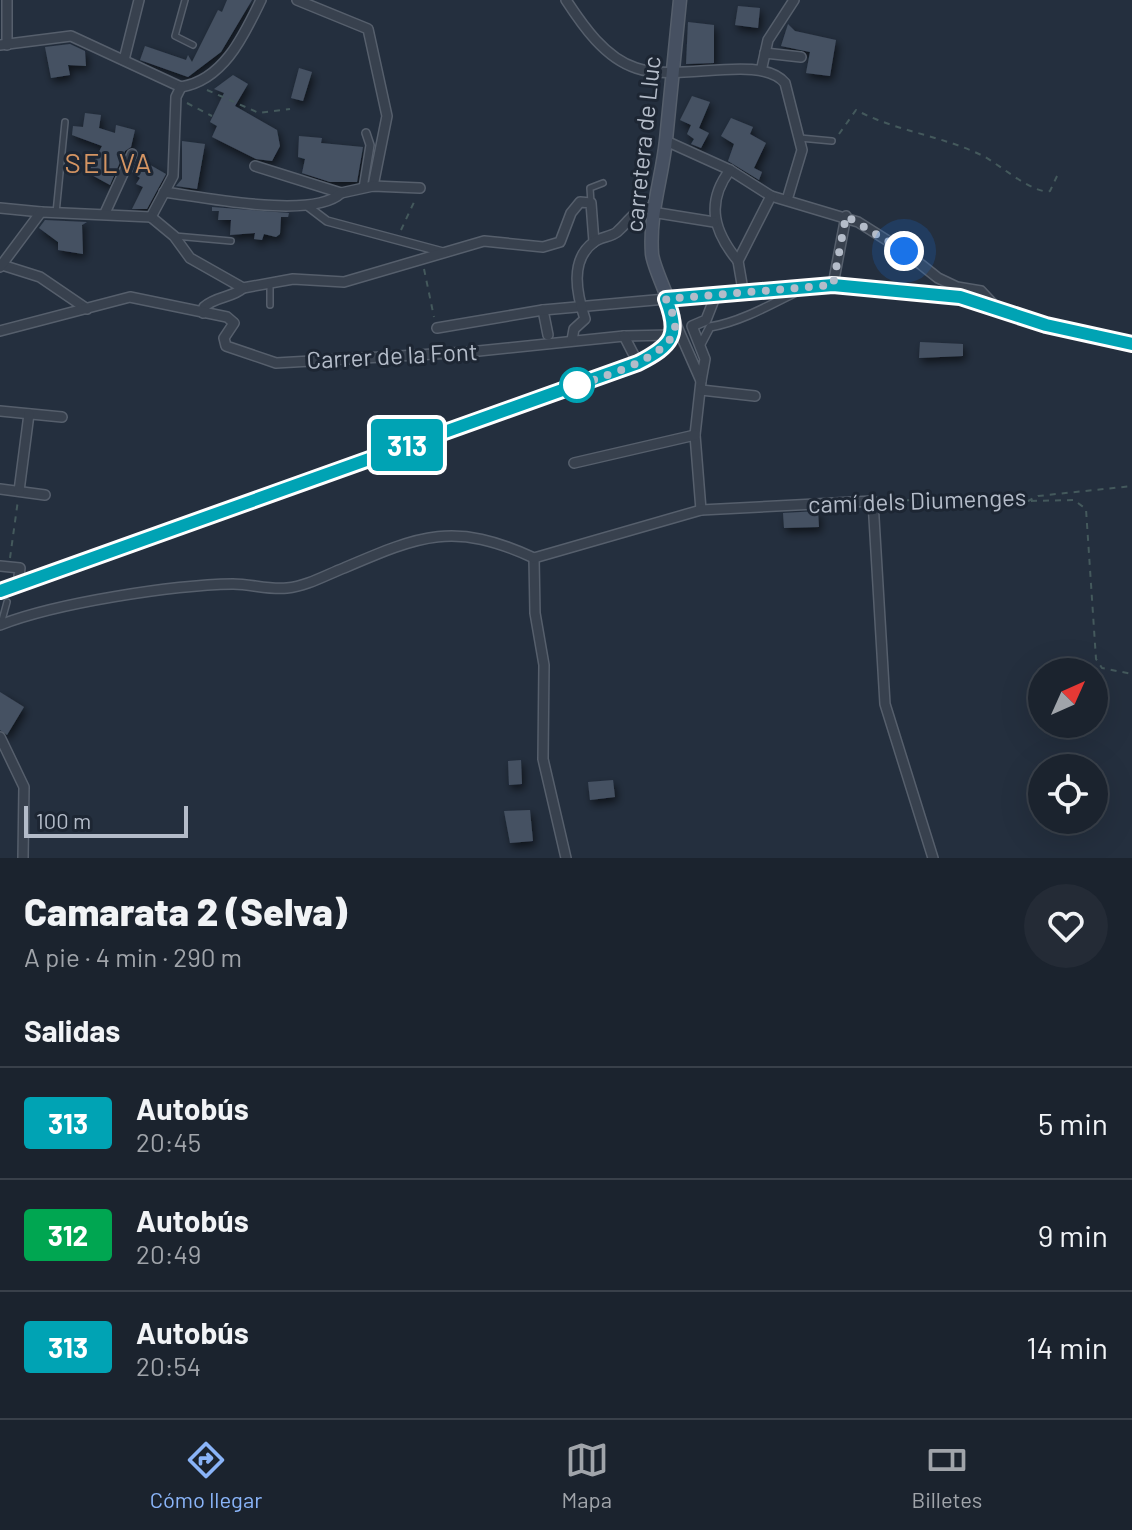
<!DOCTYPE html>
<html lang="es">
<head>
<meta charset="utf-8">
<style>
  body { margin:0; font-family:Barlow,sans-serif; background:#242b36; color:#f1f3f6; height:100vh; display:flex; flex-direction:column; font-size:30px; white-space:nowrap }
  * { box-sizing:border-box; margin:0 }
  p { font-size:26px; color:#a0a4aa }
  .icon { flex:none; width:44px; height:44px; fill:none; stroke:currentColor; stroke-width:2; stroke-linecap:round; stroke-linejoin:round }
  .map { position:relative; height:858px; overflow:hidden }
  .panel { display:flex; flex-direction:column; background:#1b232e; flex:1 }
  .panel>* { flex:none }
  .badge { padding:0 16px; border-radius:6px; font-size:28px; line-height:52px }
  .needle { width:52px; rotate:45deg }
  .buttons { position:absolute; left:1028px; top:658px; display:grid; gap:16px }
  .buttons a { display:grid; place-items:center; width:80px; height:80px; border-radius:50%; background:#1b232e; box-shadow:0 8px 32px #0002,0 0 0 2px #39404a; font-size:40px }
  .scale { position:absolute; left:24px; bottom:20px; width:164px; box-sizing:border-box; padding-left:8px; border:4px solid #b4bcc9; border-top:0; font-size:22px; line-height:28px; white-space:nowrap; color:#b4bcc9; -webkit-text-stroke:6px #1d2633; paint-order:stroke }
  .you { position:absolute; width:40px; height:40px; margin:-20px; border:6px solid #fff; border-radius:50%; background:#1a73e8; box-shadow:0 0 0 12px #1a73e833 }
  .map>.badge { position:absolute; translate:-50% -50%; box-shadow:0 0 0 4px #fff }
  h2 { padding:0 24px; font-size:30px; line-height:72px }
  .round { display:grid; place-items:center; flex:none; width:84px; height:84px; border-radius:42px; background:#242b36 }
  .headline { display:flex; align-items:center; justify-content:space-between; height:136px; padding:0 24px }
  h1 { font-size:38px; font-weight:800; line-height:60px }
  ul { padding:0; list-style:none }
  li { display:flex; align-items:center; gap:24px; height:112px; padding:0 24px; border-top:2px solid #39404a }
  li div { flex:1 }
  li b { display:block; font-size:30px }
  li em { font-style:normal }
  li .badge { min-width:88px; font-weight:700; text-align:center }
  .menu { display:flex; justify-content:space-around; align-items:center; height:112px; border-top:2px solid #39404a; background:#1b232e; font-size:22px; color:#a0a4aa }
  .menu a { display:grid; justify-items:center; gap:4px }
  .menu .on { color:#8ab4f8 }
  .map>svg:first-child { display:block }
  .building { fill:#455162; filter:url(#shadow) }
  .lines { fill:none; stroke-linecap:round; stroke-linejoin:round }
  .service-casing { stroke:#565f6c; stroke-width:8 }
  .pedestrian-casing { stroke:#565f6c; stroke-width:10 }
  .minor-casing { stroke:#565f6c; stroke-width:12 }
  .tertiary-casing { stroke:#565f6c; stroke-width:14 }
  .secondary-casing { stroke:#565f6c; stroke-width:15 }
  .path { stroke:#44595c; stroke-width:2; stroke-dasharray:6 6; stroke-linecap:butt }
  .service { stroke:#38414e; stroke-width:5 }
  .pedestrian { stroke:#38414e; stroke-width:7 }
  .minor { stroke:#38414e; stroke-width:9 }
  .tertiary { stroke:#38414e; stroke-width:11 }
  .secondary { stroke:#465061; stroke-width:12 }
  .line-casing { stroke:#fff; stroke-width:18 }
  .line { stroke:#00a3b4; stroke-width:12 }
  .walk { stroke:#b4bcc9; stroke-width:8; stroke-dasharray:0 14.4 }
  .stop-dot { fill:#fff; stroke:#00a3b4; stroke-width:4 }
  .labels { text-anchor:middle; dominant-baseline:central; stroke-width:6; stroke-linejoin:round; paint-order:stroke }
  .street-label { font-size:24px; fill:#b4bcc9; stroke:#1d2633 }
  .quarter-label { font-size:28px; letter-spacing:2px; fill:#d59563; stroke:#1d2633 }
</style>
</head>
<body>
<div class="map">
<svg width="1132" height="858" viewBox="0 0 1132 858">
  <defs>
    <filter id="shadow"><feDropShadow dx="2.5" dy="4.5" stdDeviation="4" flood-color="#0009"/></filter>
  </defs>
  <rect width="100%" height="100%" fill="#242f3e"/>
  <g class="building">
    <polygon points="227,0 252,0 221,52 188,77 140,60 145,46 186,60 188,55 192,62 218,10 222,12"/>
    <polygon points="738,6 760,8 758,28 735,25"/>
    <polygon points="688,22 714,25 714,63 686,64"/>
    <polygon points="788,24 795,31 836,40 830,76 806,73 810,52 781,46"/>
    <polygon points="70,44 85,51 86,66 68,65 70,75 51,78 45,47"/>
    <polygon points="299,68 312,72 303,101 291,98"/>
    <polygon points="233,75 248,84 235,106 277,130 280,146 272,161 256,159 212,137 217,126 210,122 224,93 214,89"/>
    <polygon points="692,96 710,102 699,128 709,133 701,148 691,144 694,139 687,134 691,125 680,120"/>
    <polygon points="85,113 101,115 99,128 115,133 116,125 135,130 131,147 125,151 110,185 88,173 102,146 72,135 73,126 83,127"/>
    <polygon points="731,118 753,127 750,134 766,143 754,168 762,172 759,180 728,161 734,144 721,136"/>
    <polygon points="299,136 322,138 321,143 363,147 357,182 330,182 302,173 305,159 298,157"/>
    <polygon points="182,141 205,144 197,189 176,186 182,179"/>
    <polygon points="138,158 166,174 147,209 132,209 143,187 136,184 140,178 132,172"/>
    <polygon points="212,207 289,213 288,217 281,217 280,234 276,237 264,234 262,240 254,239 255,233 230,235 231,220 218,220 219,211 212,211"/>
    <polygon points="45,220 87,222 82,225 83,254 58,250 58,242 39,228"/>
    <polygon points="920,342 963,344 963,356 919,358"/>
    <polygon points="818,511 819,527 784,528 783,513"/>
    <polygon points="0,692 24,707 7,735 0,730"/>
    <polygon points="521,760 522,784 509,785 508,761"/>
    <polygon points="613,780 615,797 590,800 588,782"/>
    <polygon points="530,810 533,841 510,843 504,811"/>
  </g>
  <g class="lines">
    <g class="service-casing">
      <g id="service">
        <polyline points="185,0 175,36 193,45"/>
        <polyline points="800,138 832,141"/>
        <polyline points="591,203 590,188 603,183"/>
        <polyline points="56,213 65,122"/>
        <polyline points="175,236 231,241"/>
        <polyline points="270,284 270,305"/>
        <polyline points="1,624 7,602"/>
      </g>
    </g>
    <g class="pedestrian-casing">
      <g id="pedestrian">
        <polyline points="363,188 370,145 366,133"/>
        <polyline points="306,205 327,221 443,252"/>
        <path d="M700 346 710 327C740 322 770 305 798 291"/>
      </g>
    </g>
    <g class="minor-casing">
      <g id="minor">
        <polyline points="7,0 7,45"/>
        <polyline points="297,0 368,29 387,116 373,186"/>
        <path d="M566 0C583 26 605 58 636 68 678 83 760 53 785 83L802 150 787 200"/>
        <polyline points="0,45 71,36 181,87"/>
        <polyline points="765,53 801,57"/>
        <polyline points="124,60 139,0"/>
        <polyline points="762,67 768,40 794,0"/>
        <path d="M181 87C224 80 244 35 261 0"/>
        <polyline points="666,141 730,170 771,196 858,222 904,251 938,278 957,287 981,291 995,306"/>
        <polyline points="255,166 341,193 373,186 420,188"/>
        <path d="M730 170C705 203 714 232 738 261"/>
        <path d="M164 192C203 197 313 220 341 193"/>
        <polyline points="0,208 41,212"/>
        <polyline points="652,212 714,222"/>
        <polyline points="105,213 132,154"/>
        <polyline points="151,217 174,236 190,258 243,288 293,279 344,282 484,241 543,247 560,242 571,213 580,202 591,203 594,242"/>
        <polyline points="151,217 173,176 176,97 181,87"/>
        <polyline points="2,265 40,277 87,309"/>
        <polyline points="0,267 41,212 151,217"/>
        <polyline points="833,285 846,216"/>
        <polyline points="743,290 738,261 771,196"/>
        <polyline points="543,310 548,335"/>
        <path d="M203 313 204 307C216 296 232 298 243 288"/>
        <polyline points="675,322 701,381 705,359 692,326 706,320 717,292"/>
        <polyline points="437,328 543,310 666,299"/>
        <polyline points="0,331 130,297 227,317 234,323 224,338 226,346 276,363 469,352 624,336 672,335"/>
        <polyline points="624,336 638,363"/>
        <path d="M572 340 574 329 585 319C577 295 569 260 594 242 600 237 611 237 617 232 633 218 629 213 652 207"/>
        <polyline points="701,381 695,435 701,510"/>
        <polyline points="701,390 755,396"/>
        <polyline points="0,411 62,417"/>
        <polyline points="574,463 695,435"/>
        <polyline points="0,489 45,495"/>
        <polyline points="19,491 29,414"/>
        <polyline points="534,558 535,613 544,665 543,759 566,858"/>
        <polyline points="0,566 20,568 18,584"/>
        <path d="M0 625C56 603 172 585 233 584 251 584 269 590 287 588 307 586 326 575 344 568 421 535 454 521 534 558L701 510 873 501 885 704 933 858"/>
        <polyline points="0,737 24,787 23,858"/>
      </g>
    </g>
    <g class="tertiary-casing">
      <polyline id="tertiary" points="666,299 833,285 960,297 1046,325 1132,344"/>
    </g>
    <g class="secondary-casing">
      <path id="secondary" d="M0 591 595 379C619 370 661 361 673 335 681 316 655 276 652 254 649 213 662 179 666 140 671 93 675 46 680 0"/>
    </g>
    <g class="path">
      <polyline points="207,90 259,113 290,109"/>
      <polyline points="187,103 212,116"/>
      <path d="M839 134 856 110C897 132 945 136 985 157 1001 166 1035 195 1050 191L1058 174"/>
      <polyline points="401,230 415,200"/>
      <polyline points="424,269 434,317"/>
      <polyline points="883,500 1028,501 1038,496 1132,486"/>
      <polyline points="1031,501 1074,500 1086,509 1096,659 1102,668 1132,674"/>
      <polyline points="10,558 18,500"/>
    </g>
    <use href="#service" class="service"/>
    <use href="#pedestrian" class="pedestrian"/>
    <use href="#minor" class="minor"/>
    <use href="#tertiary" class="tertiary"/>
    <use href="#secondary" class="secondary"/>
  </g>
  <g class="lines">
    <g class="line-casing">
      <path id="line" d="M0 591 638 363C673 345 680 335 666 299L833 285 960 297 1046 325 1132 344"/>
    </g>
    <use href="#line" class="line"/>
    <path class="walk" d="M577 385 565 389C591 380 679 358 675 323 674 315 669 306 666 299L833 285 846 216 904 251"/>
  </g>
  <circle class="stop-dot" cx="577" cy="385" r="16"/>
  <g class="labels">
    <g class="street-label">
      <text transform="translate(642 144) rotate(-84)">carretera de Lluc</text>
      <text transform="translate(392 355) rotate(-3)">Carrer de la Font</text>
      <text transform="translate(917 500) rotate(-2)">camí dels Diumenges</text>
    </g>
    <g class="quarter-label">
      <text x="109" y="162">SELVA</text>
    </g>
  </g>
</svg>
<div class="buttons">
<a><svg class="needle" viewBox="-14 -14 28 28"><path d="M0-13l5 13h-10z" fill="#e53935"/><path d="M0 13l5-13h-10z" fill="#a0a4aa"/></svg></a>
<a><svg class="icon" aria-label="locate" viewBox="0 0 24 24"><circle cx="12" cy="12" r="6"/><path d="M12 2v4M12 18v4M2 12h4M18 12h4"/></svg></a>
</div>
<div class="scale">100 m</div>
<div class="you" style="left:904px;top:251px"></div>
<b class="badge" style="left:407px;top:445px;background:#00a3b4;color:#fff">313</b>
</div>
<section class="panel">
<div class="headline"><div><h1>Camarata 2 (Selva)</h1><p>A pie · 4 min · 290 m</p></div><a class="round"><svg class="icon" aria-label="heart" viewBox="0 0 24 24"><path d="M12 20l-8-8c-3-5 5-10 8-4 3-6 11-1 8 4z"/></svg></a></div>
<h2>Salidas</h2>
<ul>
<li><span class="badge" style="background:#00a3b4;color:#fff">313</span><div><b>Autobús</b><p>20:45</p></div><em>5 min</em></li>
<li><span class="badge" style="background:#00a651;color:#fff">312</span><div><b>Autobús</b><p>20:49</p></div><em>9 min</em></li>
<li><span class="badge" style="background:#00a3b4;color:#fff">313</span><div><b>Autobús</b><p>20:54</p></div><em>14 min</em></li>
</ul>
</section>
<nav class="menu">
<a class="on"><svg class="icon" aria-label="directions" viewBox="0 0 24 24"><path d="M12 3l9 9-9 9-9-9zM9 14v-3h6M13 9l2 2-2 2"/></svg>Cómo llegar</a>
<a><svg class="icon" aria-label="map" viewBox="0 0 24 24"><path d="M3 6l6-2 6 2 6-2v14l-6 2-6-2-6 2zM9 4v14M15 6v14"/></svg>Mapa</a>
<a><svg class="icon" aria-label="tickets" viewBox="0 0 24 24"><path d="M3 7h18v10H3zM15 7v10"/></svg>Billetes</a>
</nav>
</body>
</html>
